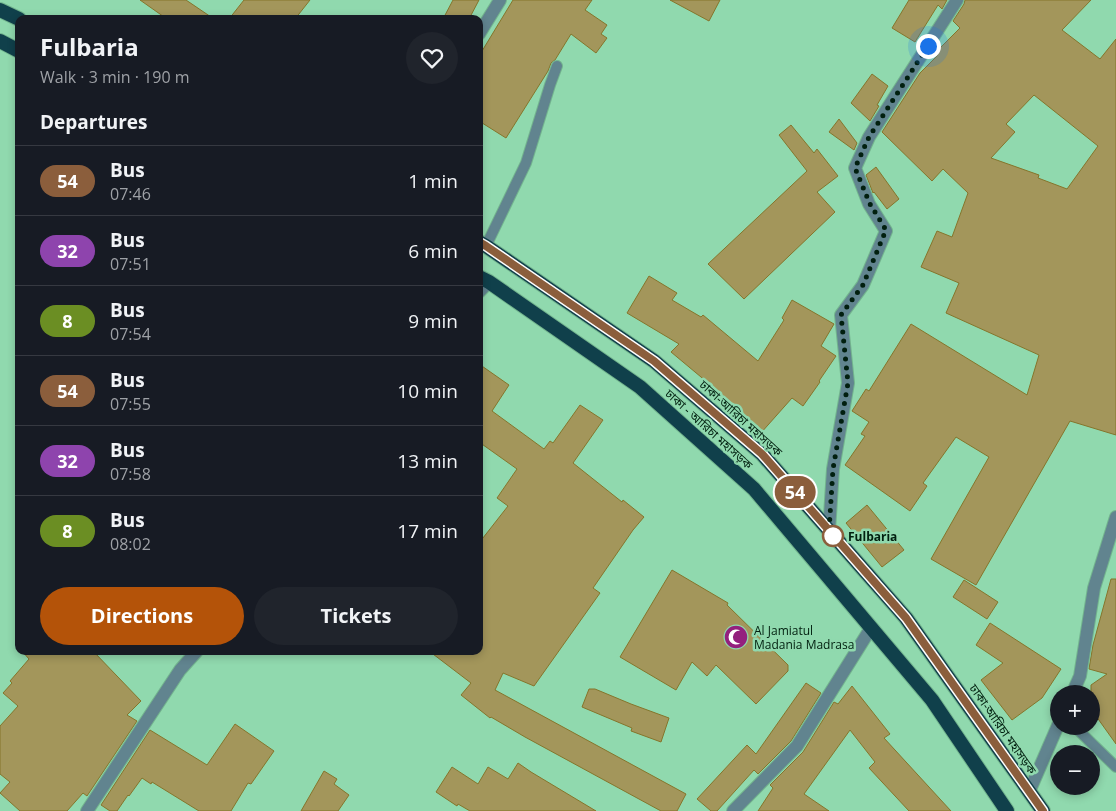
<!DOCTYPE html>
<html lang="en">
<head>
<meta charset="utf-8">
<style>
  body { margin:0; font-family:"Open Sans","Noto Sans Bengali",sans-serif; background:#20242c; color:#f1f3f6; height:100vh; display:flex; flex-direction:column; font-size:19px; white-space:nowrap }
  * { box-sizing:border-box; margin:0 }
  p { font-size:16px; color:#9ea1a6 }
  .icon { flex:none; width:28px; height:28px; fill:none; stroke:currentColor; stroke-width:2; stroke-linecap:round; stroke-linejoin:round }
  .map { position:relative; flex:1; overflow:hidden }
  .details { position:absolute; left:15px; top:15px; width:468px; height:640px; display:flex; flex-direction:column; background:#171b24; border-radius:10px; box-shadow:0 2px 8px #0003 }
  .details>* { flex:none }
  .badge { padding:0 10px; border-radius:16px; font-size:18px; line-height:32px }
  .buttons { position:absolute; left:1050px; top:685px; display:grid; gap:10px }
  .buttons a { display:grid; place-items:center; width:50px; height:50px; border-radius:50%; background:#171b24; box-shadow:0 2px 8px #0003; font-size:25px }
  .you { position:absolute; width:25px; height:25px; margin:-12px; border:4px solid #fff; border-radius:50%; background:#1a73e8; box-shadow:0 0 0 8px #1a73e833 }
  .map>.badge { position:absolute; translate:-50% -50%; box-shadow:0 0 0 2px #fff }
  h2 { padding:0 25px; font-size:19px; line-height:45px }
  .round { display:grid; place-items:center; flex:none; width:52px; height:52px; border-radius:26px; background:#20242c }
  .overview { display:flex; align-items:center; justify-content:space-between; height:85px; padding:0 25px }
  h1 { font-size:24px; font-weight:700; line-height:38px }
  .action { display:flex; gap:10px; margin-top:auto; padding:10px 25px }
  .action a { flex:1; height:58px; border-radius:30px; background:#b45309; color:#fff; font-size:20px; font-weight:700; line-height:58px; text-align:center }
  .action a+a { background:#20242c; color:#f1f3f6 }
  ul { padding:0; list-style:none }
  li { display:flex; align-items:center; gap:15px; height:70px; padding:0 25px; border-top:1px solid #363941 }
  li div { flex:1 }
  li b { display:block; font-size:19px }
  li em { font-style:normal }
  li .badge { min-width:55px; font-weight:700; text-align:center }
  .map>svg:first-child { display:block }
  .building { fill:#a3965b; stroke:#85752b; fill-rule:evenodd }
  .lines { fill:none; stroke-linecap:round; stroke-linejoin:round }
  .service-casing { stroke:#73b48e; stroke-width:12 }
  .minor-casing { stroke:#73b48e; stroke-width:14 }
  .trunk-casing { stroke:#73b48e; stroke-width:16 }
  .service { stroke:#61848f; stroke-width:10 }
  .minor { stroke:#61848f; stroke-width:12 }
  .trunk { stroke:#10404b; stroke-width:14 }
  .line-casing { stroke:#fff; stroke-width:11 }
  .line { stroke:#8b5e3c; stroke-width:8 }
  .walk { stroke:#011f0f; stroke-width:5; stroke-dasharray:0 9 }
  .stop-dot { fill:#fff; stroke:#8b5e3c; stroke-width:2.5 }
  .labels { text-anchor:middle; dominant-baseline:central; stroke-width:5; stroke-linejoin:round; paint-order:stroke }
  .street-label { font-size:12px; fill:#011f0f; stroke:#90d9ae }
  .stop-label { font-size:12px; font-weight:bold; fill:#011f0f; stroke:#90d9ae; text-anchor:start }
  .poi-label { font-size:12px; fill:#011f0f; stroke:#90d9ae; text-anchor:start }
</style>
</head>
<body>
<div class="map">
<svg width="1116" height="811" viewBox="0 0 1116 811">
  <rect width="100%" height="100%" fill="#90d9ae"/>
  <g class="building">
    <polygon points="140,0 186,0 214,19 167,19"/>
    <polygon points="244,0 310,0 295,19 229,19"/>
    <polygon points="453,0 479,0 469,19 443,19"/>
    <polygon points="513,0 592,0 585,10 607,25 601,34 607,38 596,53 571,34 555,60 551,63 548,71 506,138 479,121 479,56"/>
    <polygon points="670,0 720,0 709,21"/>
    <polygon points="909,0 947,0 942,9 938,5 915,42 892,28"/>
    <path d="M965 0H1091L1062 30 1100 59 1116 39V435L1070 421 976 585 931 559 989 457 956 437 923 483 927 486 910 511 845 465 865 436 861 434 869 422 852 411 866 389 869 391 911 324 1027 395 1039 355 946 313 959 283 921 267 937 231 952 237 968 193 943 169 932 181 882 132 920 73 938 55 935 53 960 28 953 21 964 4ZM1034 95 1098 146 1067 189 1038 178 1039 175 991 158 1015 132 1006 124Z"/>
    <polygon points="872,74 888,86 877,105 879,106 870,121 851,103"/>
    <polygon points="839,119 857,143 854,150 829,132"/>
    <polygon points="791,125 814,153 817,149 838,176 817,192 835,212 744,299 708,264 807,171 779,135"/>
    <polygon points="876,167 899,199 887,209 874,192 873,193 866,175"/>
    <polygon points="649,276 677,293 672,300 701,317 703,315 758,361 784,320 782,318 792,300 834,324 821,346 836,356 819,381 820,382 803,406 792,398 760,434 716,396 719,392 671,352 679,344 627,313"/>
    <polygon points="479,364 509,385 492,411 544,449 550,441 553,443 580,405 603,420 573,463 622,502 623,500 644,517 633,530 593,588 600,593 534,686 503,673 495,690 686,794 677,811 661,811 525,737 491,717 490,718 461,695 471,683 429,651 479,651 479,543 508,506 497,498 517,469 479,442"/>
    <polygon points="867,505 904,550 882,567 846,523"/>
    <polygon points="672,570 728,603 727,605 788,665 788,671 756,704 716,665 707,676 692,662 676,690 620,657"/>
    <polygon points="1111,579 1116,579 1116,744 1091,709 1091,685 1107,674 1089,669 1093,645"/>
    <polygon points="964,580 998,602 987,619 953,597"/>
    <polygon points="990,623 1061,669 1042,698 1012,720 981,680 1003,663 976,645"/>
    <polygon points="22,651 93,651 141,701 127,715 137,721 87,796 83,793 67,811 20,811 0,793 10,782 0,774 0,726 18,706 3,693 12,683 10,681 29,659"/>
    <polygon points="806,683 821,693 791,741 758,774 754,770 717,811 711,811 697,799 747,745 756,754"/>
    <polygon points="852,686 890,734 884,738 951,811 909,811 869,768 875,762 850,730 804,794 829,811 758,811 773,788 770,785 803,752 834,702 838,704"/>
    <polygon points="589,689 595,689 631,704 669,718 661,742 631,731 632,728 582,707"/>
    <polygon points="235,724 274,751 251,784 248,783 231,811 199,811 152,782 151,784 142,778 129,796 128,795 117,811 110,811 101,805 150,730 207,765"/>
    <polygon points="518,763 531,772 596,811 470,811 458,804 457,806 436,792 452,767 478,784 488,767 508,779"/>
    <polygon points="324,771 337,779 334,784 349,795 338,811 301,811"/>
  </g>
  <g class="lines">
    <g class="service-casing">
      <g id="service">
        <polyline points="486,246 526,163 550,85 557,66"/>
        <polyline points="1074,726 1116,767"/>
      </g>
    </g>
    <g class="minor-casing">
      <g id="minor">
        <polyline points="479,34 500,0"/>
        <polyline points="479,292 489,282"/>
        <polyline points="829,531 833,469 848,383 841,315 863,285 886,231 869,204 855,168 869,137 957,0"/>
        <polyline points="1072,694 1080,676 1094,588 1116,517"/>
        <polyline points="1029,792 1059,723"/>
        <polyline points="87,811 180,670 197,651"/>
        <polyline points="733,811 797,746 871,628"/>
      </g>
    </g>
    <g class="trunk-casing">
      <g id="trunk">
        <polyline points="0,10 19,19"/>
        <polyline points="0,41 19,51"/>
        <polyline points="479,242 486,246 654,361 762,454 906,618 1043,811"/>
        <polyline points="479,277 489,282 640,387 754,489 932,700 1007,811"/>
      </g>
    </g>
    <use href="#service" class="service"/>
    <use href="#minor" class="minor"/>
    <use href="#trunk" class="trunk"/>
  </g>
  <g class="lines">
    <g class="line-casing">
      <polyline id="line" points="479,242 486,246 654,361 762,454 906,618 1043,811"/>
    </g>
    <use href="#line" class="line"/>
    <polyline class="walk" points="833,536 829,531 833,469 848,383 841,315 863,285 886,230 870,204 855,168 869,137 928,46"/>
  </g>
  <defs>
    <g id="mosque-disc" transform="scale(1.25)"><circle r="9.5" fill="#94207e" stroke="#90d9ae"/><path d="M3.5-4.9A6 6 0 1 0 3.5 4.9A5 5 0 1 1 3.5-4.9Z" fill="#fff"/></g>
  </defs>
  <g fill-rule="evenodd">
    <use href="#mosque-disc" x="736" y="637"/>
  </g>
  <circle class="stop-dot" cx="833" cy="536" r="10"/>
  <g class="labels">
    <g class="street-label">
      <text transform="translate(741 418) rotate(42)">ঢাকা-আরিচা মহাসড়ক</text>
      <text transform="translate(709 429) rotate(42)">ঢাকা - আরিচা মহাসড়ক</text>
      <text transform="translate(1003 729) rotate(55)">ঢাকা-আরিচা মহাসড়ক</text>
    </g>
    <g class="stop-label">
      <text x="848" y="536">Fulbaria</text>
    </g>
    <g class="poi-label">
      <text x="754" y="630">Al Jamiatul<tspan x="754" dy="14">Madania Madrasa</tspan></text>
    </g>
  </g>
</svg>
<div class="buttons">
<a>+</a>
<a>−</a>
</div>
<div class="you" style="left:928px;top:46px"></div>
<b class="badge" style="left:795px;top:492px;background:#8b5e3c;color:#fff">54</b>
<section class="details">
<div class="overview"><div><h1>Fulbaria</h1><p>Walk · 3 min · 190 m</p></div><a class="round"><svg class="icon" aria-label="heart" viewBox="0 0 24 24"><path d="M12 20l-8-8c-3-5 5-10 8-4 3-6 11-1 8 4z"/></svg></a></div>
<h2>Departures</h2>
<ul>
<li><span class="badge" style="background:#8b5e3c;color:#fff">54</span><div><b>Bus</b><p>07:46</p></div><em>1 min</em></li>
<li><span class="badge" style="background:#8e44ad;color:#fff">32</span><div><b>Bus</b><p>07:51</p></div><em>6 min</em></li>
<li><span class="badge" style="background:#6b8e23;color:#fff">8</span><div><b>Bus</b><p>07:54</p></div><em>9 min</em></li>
<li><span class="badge" style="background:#8b5e3c;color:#fff">54</span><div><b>Bus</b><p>07:55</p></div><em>10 min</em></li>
<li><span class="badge" style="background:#8e44ad;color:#fff">32</span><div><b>Bus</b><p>07:58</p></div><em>13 min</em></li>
<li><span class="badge" style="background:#6b8e23;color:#fff">8</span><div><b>Bus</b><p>08:02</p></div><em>17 min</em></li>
</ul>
<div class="action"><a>Directions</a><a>Tickets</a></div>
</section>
</div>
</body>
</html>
